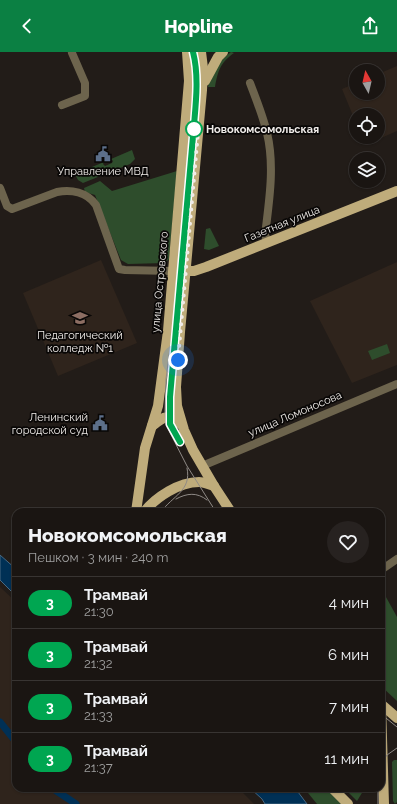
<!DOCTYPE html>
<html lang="ru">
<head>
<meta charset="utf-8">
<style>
  body { margin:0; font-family:Raleway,sans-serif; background:#272220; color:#f1f3f6; height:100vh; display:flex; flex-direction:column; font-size:15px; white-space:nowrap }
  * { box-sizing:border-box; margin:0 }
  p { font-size:13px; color:#9f9f9f }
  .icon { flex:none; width:22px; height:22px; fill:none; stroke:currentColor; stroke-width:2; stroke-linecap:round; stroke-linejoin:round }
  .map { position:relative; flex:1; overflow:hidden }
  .details { position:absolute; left:12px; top:456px; width:373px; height:284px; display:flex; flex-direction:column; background:#1a1512; border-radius:12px; box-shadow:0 1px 3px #0004,0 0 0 1px #383432 }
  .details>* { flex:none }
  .badge { padding:0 8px; border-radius:13px; font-size:14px; line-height:26px }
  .needle { width:26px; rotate:352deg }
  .controls { position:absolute; left:349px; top:12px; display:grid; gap:8px }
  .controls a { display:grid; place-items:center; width:36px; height:36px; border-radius:50%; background:#1a1512; box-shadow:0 1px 3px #0004,0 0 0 1px #383432; font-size:20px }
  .you { position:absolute; width:20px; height:20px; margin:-10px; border:3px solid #fff; border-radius:50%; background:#1a73e8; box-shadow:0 0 0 6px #1a73e833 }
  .map>.badge { position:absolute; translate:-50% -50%; box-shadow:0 0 0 2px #fff }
  .round { display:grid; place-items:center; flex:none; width:42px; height:42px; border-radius:21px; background:#272220 }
  .summary { display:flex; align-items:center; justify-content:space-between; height:68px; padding:0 16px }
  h1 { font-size:19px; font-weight:800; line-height:30px }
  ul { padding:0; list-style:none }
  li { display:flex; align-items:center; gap:12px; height:52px; padding:0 16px; border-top:1px solid #383432 }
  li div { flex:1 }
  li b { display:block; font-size:15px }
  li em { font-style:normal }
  li .badge { min-width:44px; font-weight:700; text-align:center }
  header { display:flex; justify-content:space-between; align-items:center; height:52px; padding:0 16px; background:#0b8043; color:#fff; font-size:18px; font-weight:800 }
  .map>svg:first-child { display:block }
  .built { fill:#2f241c }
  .green { fill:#2e4d2c }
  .water { fill:#003055; stroke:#486881 }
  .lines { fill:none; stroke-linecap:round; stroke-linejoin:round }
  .canal { stroke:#003055; stroke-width:7 }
  .minor { stroke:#6d644d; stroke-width:8 }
  .major { stroke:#bfac7b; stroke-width:10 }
  .tram { stroke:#8f8a86; stroke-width:1 }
  .line-casing { stroke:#fff; stroke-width:9 }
  .line { stroke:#00a651; stroke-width:6 }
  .walk { stroke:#f0ece9; stroke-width:4; stroke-dasharray:0 7.2 }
  .stop-dot { fill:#fff; stroke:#00a651; stroke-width:2 }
  .labels { text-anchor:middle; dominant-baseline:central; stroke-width:3.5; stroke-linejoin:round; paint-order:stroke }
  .stop-label { font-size:11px; font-weight:bold; fill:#f0ece9; stroke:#090706; text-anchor:start }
  .poi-label { font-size:11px; fill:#f0ece9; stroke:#090706 }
  .street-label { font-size:11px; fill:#f0ece9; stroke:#090706 }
</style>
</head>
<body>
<header><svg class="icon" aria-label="back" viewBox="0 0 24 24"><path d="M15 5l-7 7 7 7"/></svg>Hopline<svg class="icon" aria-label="share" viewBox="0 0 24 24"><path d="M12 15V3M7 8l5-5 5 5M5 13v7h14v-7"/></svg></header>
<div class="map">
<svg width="397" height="752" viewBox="0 0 397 752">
  <rect width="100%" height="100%" fill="#221c18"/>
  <g class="built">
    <polygon points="397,14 397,79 365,93 362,85 378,85 378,63 356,63 356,71 342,37 356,31 356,41 378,41 378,22"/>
    <polygon points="101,208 137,291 58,324 23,241"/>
    <polygon points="397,210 397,313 352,331 310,249"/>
    <polygon points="0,535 16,550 16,736 238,736 254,752 0,752"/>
  </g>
  <g class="green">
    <path d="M231 0 234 1C220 11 218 19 215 35H208C210 20 220 8 231 0Z"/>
    <polygon points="132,98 135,107 130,112 83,131 78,128 75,122 104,110 103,112 105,114 112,111 113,109 111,107"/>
    <polygon points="177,119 169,207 165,211 128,212 121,208 95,143 85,140 84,136 100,129 112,139"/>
    <polygon points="210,176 219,194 209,198 204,197 206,177"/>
    <polygon points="387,292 390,301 372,308 368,299"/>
    <polygon points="381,536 397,565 397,649 381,634"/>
    <polygon points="394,708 397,708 397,750 395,752 393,749 392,710"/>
    <polygon points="304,736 327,736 343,752 317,752"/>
    <polygon points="344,736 365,736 357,749"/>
  </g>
  <g class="water">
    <polygon points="0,503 16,517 16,544 0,528"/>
    <polygon points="250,736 295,736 307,752 265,752 262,747"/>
  </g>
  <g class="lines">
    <g class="canal">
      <polyline points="0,670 16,690"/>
      <polyline points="52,736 76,752"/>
    </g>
    <g class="minor">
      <path d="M250 31C256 47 263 64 267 81 275 114 269 150 265 183L268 191"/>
      <polyline points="62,53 85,44 85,31 72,1"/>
      <path d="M0 136 7 154 12 157 57 140C71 137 87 140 96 153L119 217 125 218 173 219"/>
      <polyline points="202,414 397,332"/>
      <polyline points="381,518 397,507"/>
    </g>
    <g class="major">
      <polyline points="201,0 203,16 202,38 180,280 176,335 177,354 184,378 193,398 214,434 231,460"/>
      <polyline points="205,29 218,5 223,0"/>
      <polyline points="180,219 194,219 206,215 397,139"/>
      <path d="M152 374C166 363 167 362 182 373"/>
      <polyline points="136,460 145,396 158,354 168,279 189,29 187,0"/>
      <path d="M144 460C156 445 179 430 199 430 204 430 209 433 214 434"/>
      <polyline points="381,652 384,752"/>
      <polyline points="381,652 397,666"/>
      <polyline points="332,736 348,752"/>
    </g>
    <g class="tram">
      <polyline points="190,0 192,9 193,38 190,77 172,281 166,327 165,359 166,373 187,414 216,460"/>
      <path d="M176 447C187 441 197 440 207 448"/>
      <path d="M161 460C172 444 192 439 187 416"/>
      <polyline points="381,662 397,675"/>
      <polyline points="381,712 387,703 397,696"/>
      <polyline points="378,752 378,736"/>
    </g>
  </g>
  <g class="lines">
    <g class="line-casing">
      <path id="line" d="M180 390 170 372V345L194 73C196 50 199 23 193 0"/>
    </g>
    <use href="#line" class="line"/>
    <polyline class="walk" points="178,308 198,81 194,77"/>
  </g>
  <defs>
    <g id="civic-bare" transform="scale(1.2)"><path d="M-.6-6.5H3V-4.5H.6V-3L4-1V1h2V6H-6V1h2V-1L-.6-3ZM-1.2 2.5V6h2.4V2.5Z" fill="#5c6f8a" stroke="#090706" stroke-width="2.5" paint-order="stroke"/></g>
    <g id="university-bare" transform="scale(1.2)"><path d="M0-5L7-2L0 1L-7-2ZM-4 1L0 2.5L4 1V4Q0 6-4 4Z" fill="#8d6e63" stroke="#090706" stroke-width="2.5" paint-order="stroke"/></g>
  </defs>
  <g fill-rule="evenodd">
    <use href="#civic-bare" x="103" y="102"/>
    <use href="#university-bare" x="80" y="266"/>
    <use href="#civic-bare" x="100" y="371"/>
  </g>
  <circle class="stop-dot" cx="194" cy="77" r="8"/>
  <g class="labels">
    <g class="stop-label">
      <text x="206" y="77">Новокомсомольская</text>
    </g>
    <g class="poi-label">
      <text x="103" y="119">Управление МВД</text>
      <text x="80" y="283">Педагогический<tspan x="80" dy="13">колледж №1</tspan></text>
      <text x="88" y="365" text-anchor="end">Ленинский<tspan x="88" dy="13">городской суд</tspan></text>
    </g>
    <g class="street-label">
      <text transform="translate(282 172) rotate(-22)">Газетная улица</text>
      <text transform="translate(160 230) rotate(-85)">улица Островского</text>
      <text transform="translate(295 362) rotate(-23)">улица Ломоносова</text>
    </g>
  </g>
</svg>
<div class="controls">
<a><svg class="needle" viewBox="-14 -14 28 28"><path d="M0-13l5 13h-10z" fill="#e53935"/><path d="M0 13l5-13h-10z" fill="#9f9f9f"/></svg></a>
<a><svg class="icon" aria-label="locate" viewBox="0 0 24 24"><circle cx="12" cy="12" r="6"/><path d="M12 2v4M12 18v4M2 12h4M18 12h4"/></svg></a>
<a><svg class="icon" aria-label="layers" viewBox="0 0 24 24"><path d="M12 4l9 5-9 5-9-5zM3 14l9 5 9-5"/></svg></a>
</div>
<div class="you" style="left:178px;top:308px"></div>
<section class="details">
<div class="summary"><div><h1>Новокомсомольская</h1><p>Пешком · 3 мин · 240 m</p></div><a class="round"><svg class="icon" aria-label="heart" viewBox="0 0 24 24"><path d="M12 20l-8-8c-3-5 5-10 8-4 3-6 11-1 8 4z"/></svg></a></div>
<ul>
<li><span class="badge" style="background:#00a651;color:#fff">3</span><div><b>Трамвай</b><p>21:30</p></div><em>4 мин</em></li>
<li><span class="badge" style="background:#00a651;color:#fff">3</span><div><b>Трамвай</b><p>21:32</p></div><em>6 мин</em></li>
<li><span class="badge" style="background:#00a651;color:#fff">3</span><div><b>Трамвай</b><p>21:33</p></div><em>7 мин</em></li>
<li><span class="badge" style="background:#00a651;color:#fff">3</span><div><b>Трамвай</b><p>21:37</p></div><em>11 мин</em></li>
</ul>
</section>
</div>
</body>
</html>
